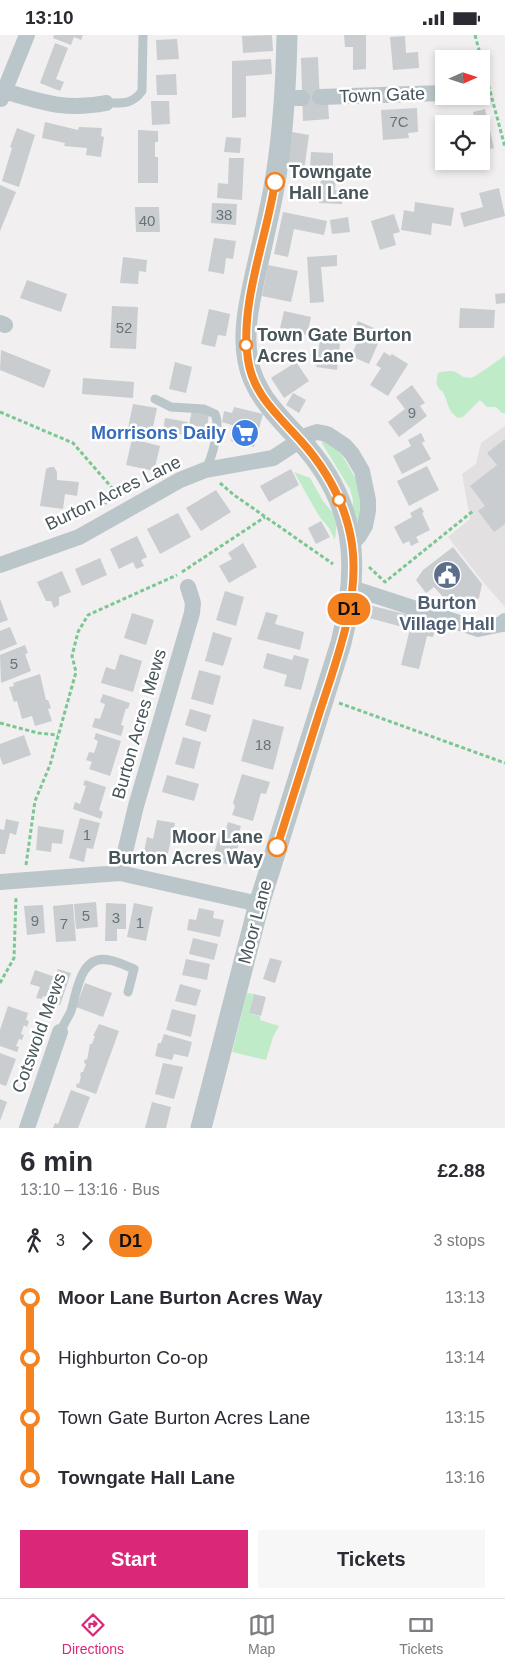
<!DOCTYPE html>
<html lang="en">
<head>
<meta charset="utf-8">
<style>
  body { margin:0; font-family:Helvetica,sans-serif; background:#f7f7f7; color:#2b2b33; height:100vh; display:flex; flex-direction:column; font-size:19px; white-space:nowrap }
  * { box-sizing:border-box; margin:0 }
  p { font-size:16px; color:#7c7c81 }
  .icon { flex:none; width:28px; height:28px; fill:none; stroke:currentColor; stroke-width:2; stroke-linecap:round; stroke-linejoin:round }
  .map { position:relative; height:1093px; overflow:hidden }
  .details { display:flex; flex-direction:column; background:#fff; flex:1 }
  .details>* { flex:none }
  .badge { padding:0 10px; border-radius:16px; font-size:18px; line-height:32px }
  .needle { width:32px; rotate:87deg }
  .fabs { position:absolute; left:435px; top:15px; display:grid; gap:10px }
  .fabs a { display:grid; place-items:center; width:55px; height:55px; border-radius:0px; background:#fff; box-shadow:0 2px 8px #0003; font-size:25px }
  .map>.badge { position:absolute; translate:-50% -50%; box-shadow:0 0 0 2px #fff }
  .legs { display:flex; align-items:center; gap:8px; height:55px; padding:0 20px; font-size:16px }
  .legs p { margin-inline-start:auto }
  .summary { display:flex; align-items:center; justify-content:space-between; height:85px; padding:0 20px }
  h1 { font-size:28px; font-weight:800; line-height:38px }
  .action { display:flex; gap:10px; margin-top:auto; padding:10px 20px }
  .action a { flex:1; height:58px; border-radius:0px; background:#db2777; color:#fff; font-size:20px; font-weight:800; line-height:58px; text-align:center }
  .action a+a { background:#f7f7f7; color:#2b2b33 }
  ul { padding:0 20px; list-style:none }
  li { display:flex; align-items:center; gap:18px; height:60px; font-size:19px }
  li i { display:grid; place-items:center; width:8px; height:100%; margin:0 6px; background:currentColor }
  li i::after { content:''; width:12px; height:12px; margin:-6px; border:4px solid; border-radius:50%; background:#fff }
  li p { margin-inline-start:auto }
  li:first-child i { background:linear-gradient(#0000 50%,currentColor 0) }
  li:last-child i { background:linear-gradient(currentColor 50%,#0000 0) }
  .status { display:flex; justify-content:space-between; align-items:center; height:35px; padding:0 25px; background:#fff; direction:ltr }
  .status svg { height:14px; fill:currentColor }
  .tab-bar { display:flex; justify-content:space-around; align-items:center; height:70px; border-top:1px solid #e1e1e2; background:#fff; font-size:14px; color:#7c7c81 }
  .tab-bar a { display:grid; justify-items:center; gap:2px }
  .tab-bar .selected { color:#db2777 }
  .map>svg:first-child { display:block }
  .education { fill:#e2e0e0 }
  .green { fill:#c0ebc9 }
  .building { fill:#c9cdd0 }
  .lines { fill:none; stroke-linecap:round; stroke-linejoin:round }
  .path { stroke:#7bc793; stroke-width:3; stroke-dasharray:4 2.5; stroke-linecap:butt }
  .service { stroke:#bbc6ca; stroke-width:9 }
  .minor { stroke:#bbc6ca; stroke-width:16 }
  .tertiary { stroke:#bbc6ca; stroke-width:21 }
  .line-1-casing { stroke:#fff; stroke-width:11 }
  .line-1 { stroke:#f58220; stroke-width:8 }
  .stop-1-dot { fill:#fff; stroke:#f58220; stroke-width:2.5 }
  .labels { text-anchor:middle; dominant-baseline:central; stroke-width:5; stroke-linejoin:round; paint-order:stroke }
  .number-label { font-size:15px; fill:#687378 }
  .street-label { font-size:18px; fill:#48555a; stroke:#fff }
  .stop-label { font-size:18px; font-weight:bold; fill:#48555a; stroke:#fff; text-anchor:start }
  .shop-label { font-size:18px; font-weight:bold; fill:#366cbe; stroke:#fff; text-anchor:end }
  .service-label { font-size:18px; font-weight:bold; fill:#4e5e75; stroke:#fff }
</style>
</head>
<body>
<div class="status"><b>13:10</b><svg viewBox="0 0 49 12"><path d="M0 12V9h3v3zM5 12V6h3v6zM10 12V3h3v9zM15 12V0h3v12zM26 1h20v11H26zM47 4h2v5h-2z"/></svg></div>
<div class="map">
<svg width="505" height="1093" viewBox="0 0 505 1093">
  <rect width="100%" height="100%" fill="#f1efef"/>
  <polygon class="education" points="505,391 505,572 483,547 448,502 470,484 462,439 476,429 481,408"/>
  <g class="green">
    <path d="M505 320V378H502L496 372H487L480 365 463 382 458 383C447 375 449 370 444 359 442 354 442 358 439 353 435 349 437 343 438 338 449 335 455 335 463 342 466 342 469 343 471 343 475 342 502 323 505 320Z"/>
    <polygon points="321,404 339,415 363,456 357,498 352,482 353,465 350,454 323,410"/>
    <polygon points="294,437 310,443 323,466 337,483 335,505 329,493 319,481"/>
    <polygon points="247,958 254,959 249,978 260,981 260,985 279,991 273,1002 266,1025 232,1017"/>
  </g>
  <g class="building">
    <polygon points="54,0 83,0 81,5 74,2 71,10 53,3"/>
    <polygon points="272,0 273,16 243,18 242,1"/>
    <polygon points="344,0 366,0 366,34 353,35 353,12 345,12"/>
    <polygon points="405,1 406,18 418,17 419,33 393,35 390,2"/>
    <polygon points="177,4 179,24 157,25 156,5"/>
    <polygon points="55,8 68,13 56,44 64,47 60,56 40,48"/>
    <polygon points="475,20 476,24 460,24 460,23"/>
    <polygon points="318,22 320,69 328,68 329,84 303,86 301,23"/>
    <polygon points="271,24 272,39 246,41 246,82 232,83 232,26"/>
    <polygon points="176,39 177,60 157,60 156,40"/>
    <polygon points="151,66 169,66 170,89 152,90"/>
    <polygon points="417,73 418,97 408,98 409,103 383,105 381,75"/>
    <polygon points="485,74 494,113 481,116 481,89 476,89 473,77"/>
    <polygon points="45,87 78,95 79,92 102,93 101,101 104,102 101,122 86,120 87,113 64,111 65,108 42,103"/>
    <polygon points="17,93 35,100 19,152 2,146 12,113 10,112"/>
    <polygon points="138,95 158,96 158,107 155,107 155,122 158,122 158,148 138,148"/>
    <polygon points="292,97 309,100 304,136 287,134"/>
    <polygon points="226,102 241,103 240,118 224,117"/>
    <polygon points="311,117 333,118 333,135 310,133"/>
    <polygon points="229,123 244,123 242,165 217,163 218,148 228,149"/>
    <polygon points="321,140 336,141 335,155 343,156 342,169 319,168"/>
    <polygon points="0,150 16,157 0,196"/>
    <polygon points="499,153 505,181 464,192 460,178 483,172 479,158"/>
    <polygon points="415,167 454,173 451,191 432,188 431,200 401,195 404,175 414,177"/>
    <polygon points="212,168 237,169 236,190 211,188"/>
    <polygon points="135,172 159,172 160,197 136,197"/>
    <polygon points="283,177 327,186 324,200 294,194 288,222 274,219"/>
    <polygon points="394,179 400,197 393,199 396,210 380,215 371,186"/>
    <polygon points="348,182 350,197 332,199 330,185"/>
    <polygon points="214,203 236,206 233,224 226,223 224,239 208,236"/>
    <polygon points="337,220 337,231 321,232 324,267 310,268 307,222"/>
    <polygon points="123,222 147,225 146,237 139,236 138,249 120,248"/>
    <polygon points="268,230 298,236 291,267 262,261"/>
    <polygon points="27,245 67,259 61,277 20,263"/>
    <polygon points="505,258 505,268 496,269 495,259"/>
    <polygon points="112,271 138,272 136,314 110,313"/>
    <polygon points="460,273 495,275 494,293 459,293"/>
    <polygon points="209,274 230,279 226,301 218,300 215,312 201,309"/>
    <polygon points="284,276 311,282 307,300 280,293"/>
    <polygon points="358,286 383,297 369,329 351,321 360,301 353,298"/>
    <polygon points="330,299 339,300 337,308 340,309 337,335 316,332 320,305 329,306"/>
    <polygon points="1,315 51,335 44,353 0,335"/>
    <polygon points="384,317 390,321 392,319 408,329 388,361 370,350 381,333 376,330"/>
    <polygon points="175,327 192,332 186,358 169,354"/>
    <polygon points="296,327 309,346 284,363 271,343"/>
    <polygon points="83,343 134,347 133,363 82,359"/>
    <polygon points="412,350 425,368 420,371 427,381 399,402 388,387 405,374 396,362"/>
    <polygon points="293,358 306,365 299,378 286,370"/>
    <polygon points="133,369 157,373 151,402 127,398"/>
    <polygon points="234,372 263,379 254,412 231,406 235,391 222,387 224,376 232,378"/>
    <polygon points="192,375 209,379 207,393 189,390"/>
    <polygon points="165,383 188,387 185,400 163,396"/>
    <polygon points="421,398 425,406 422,408 431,424 402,439 393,421 411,411 408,405"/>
    <polygon points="132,404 160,411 154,436 126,430"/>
    <polygon points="505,404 505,489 494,497 478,476 485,471 470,451 497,430 487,418"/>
    <polygon points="427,431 439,455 409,471 397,446"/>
    <polygon points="50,432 54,432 57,437 57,445 79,447 77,461 65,459 63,474 40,471 46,434"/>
    <polygon points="291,434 299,450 269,467 260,451"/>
    <polygon points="216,455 231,477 201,496 186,473"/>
    <polygon points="421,472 424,477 422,478 430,495 416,502 419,507 411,511 409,506 403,509 394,492 412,482 410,478"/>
    <polygon points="178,478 191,502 160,519 147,494"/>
    <polygon points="321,486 330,502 316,509 308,493"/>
    <polygon points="137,501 147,522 141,525 144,531 136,534 133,527 119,534 110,514"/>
    <polygon points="243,508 257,532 229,548 219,531 232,524 228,518"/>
    <polygon points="453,512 482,549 479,563 466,572 452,572 434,552 426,558 416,545 423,535"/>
    <polygon points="100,523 107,540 82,551 75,534"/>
    <polygon points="62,536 71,557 59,562 59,570 54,573 51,566 46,566 37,547"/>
    <polygon points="225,556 244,562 236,591 216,585"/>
    <polygon points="0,564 8,585 0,588"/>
    <polygon points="361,568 437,587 433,602 427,601 419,634 401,630 410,594 358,580"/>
    <polygon points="266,577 278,580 275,589 304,597 300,615 257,604"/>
    <polygon points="132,578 154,585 146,610 124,603"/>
    <polygon points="10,592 17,609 0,616 0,596"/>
    <polygon points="213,597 232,603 223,631 205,626"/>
    <polygon points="25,610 28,618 25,619 31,636 1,648 0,620"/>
    <polygon points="267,618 292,625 294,620 309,624 301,655 284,651 287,640 263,633"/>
    <polygon points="120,619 142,626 133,657 101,648 106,632 115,635"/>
    <polygon points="199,635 221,641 213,670 191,664"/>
    <polygon points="40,639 46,665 48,665 51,673 48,674 52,686 35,691 32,681 22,684 17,666 14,667 9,652 14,651 13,648"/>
    <polygon points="103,659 130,668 128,674 126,673 121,690 124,691 121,701 92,692 95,683 100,684 105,669 100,667"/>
    <polygon points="190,674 211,680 206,697 185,690"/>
    <polygon points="253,684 284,692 273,735 241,726"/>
    <polygon points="96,698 121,706 110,741 89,734 92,727 86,725 89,717 94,718 98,706 94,704"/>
    <polygon points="24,700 31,720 3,730 0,722 0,709"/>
    <polygon points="183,702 201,707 194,734 175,729"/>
    <polygon points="242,739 270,747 266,759 261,758 253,786 232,780 235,771 233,768"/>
    <polygon points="167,740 199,749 194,766 162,757"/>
    <polygon points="85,745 106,752 99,775 103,777 101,784 73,774 75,767 80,769 86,751 83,750"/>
    <polygon points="80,783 100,788 93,814 87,813 84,827 69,823"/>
    <polygon points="6,784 19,787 16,800 10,798 5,819 0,819 0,794 4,795"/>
    <polygon points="157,785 175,788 167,822 144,817 147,802 153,804"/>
    <polygon points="228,787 241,791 237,803 240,804 233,831 212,825 220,798 224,800"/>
    <polygon points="38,791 64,795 62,809 52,808 51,817 36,815"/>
    <polygon points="96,867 98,892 76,894 74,869"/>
    <polygon points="106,868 126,869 126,894 117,894 117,906 105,906"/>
    <polygon points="134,868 153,872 146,906 127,902"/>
    <polygon points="73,869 76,906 56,907 53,871"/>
    <polygon points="43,870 45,898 27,900 24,871"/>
    <polygon points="199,873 214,876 213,883 224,885 220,902 187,895 189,884 196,885"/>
    <polygon points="193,903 218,909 214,925 189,919"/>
    <polygon points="270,923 282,926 275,948 263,944"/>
    <polygon points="186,924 210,929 207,945 182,940"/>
    <polygon points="58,934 71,938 60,970 55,968 56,965 43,961 42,964 36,963 40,952 30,949 35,935 55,942"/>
    <polygon points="85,948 112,958 103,982 76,972"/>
    <polygon points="180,949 201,955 196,971 175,966"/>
    <polygon points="254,959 266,962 261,981 249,978"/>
    <polygon points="8,971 28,978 26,985 29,986 27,992 24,990 21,999 24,1000 22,1005 19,1004 16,1011 19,1012 17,1017 0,1011 0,995"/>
    <polygon points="172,974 196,980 191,1002 166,995"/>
    <polygon points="99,989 119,996 96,1059 76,1052 77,1048 79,1049 81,1041 80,1040 81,1037 83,1037 86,1029 84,1028 85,1024 87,1025 90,1009 92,1009 95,1001 93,1001"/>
    <polygon points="164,999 192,1007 188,1022 174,1019 172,1025 155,1021 158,1008 161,1008"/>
    <polygon points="0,1018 16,1024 6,1051 0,1049"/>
    <polygon points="163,1028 183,1032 174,1064 155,1059"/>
    <polygon points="71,1055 90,1062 78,1093 53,1093 55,1088 58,1089"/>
    <polygon points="0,1064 7,1067 0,1086"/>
    <polygon points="152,1067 171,1072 166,1093 145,1093"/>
  </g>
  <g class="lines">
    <g class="path">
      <polyline points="475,0 505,112"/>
      <polyline points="0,377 73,408 113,454 105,469"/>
      <polyline points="220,448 234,460 333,529"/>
      <polyline points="369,532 385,547 473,476"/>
      <polyline points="182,537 265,482"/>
      <polyline points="339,668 505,728"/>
      <polyline points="0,688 38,698 58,700"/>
      <polyline points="26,830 35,766 50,730 76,637 72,621 78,597 88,580 177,540"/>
      <polyline points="0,948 14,923 16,862"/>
    </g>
    <g class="service">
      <path d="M106 68C122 68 132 70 142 56L143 0"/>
      <path d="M155 364 171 372 204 374 215 379C221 391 212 424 205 435"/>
      <path d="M60 997C63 990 68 983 71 976 77 957 80 919 109 925 117 926 126 931 134 934L128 957"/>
    </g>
    <g class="minor">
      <path d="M4 56C43 67 64 76 106 68"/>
      <polyline points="320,62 444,58"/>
      <polyline points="286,63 302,63"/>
      <polyline points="1,64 27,0"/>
      <polyline points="0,288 5,290"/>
      <polyline points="0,530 79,502 180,445 205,435 273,423 308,400 317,397 327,399 345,411 352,419 362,436 368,465 368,476 365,491 359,501 352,508"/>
      <polyline points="352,553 478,594 502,589 505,586"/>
      <polyline points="120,838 136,771 192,578 193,568 188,552"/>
      <polyline points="0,847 120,838 259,869"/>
      <polyline points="27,1093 60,997"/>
    </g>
    <path class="tertiary" d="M201 1093 259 869 341 608C361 529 357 466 299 404 278 381 254 359 248 326 242 296 250 265 256 236 262 210 268 184 273 158 283 106 286 53 287 0"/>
  </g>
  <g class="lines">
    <g class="line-1-casing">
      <path id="line-1" d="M275 147C267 202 239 270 248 325 253 360 279 381 301 406 327 435 346 470 352 509 360 566 336 626 319 679 305 724 291 768 277 812"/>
    </g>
    <use href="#line-1" class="line-1"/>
  </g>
  <defs>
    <g id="supermarket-disc" transform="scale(1.4375)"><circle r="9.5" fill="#3f7fe0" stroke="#fff"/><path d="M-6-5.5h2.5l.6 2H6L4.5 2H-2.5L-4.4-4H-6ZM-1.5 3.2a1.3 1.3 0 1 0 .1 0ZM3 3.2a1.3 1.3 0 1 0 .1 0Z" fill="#fff"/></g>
    <g id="civic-disc" transform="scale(1.4375)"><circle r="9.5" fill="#5c6f8a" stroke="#fff"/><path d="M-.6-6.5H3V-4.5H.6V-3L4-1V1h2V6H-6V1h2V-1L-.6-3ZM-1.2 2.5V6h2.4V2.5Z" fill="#fff"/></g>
  </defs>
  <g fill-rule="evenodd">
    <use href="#supermarket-disc" x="245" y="398"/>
    <use href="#civic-disc" x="447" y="540"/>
  </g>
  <g class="stop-1-dot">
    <circle cx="275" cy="147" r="9"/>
    <circle cx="246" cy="310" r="6"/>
    <circle cx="339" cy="465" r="6"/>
    <circle cx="277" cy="812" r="9"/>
  </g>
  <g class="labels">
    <g class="number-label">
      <text x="399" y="86">7C</text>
      <text x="224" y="179">38</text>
      <text x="147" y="185">40</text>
      <text x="124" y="292">52</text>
      <text x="412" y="377">9</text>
      <text x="14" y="628">5</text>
      <text x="263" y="709">18</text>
      <text x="87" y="799">1</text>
      <text x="86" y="880">5</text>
      <text x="116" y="882">3</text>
      <text x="35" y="885">9</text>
      <text x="140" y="887">1</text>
      <text x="64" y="888">7</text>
    </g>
    <g class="street-label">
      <text transform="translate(382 60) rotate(-2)">Town Gate</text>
      <text transform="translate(113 458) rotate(-26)">Burton Acres Lane</text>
      <text transform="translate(139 689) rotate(-74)">Burton Acres Mews</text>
      <text transform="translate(255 887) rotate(-75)">Moor Lane</text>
      <text transform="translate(39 998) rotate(-70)">Cotswold Mews</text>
    </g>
    <g class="stop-label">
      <text x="289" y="137">Towngate<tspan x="289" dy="21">Hall Lane</tspan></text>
      <text x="257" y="300">Town Gate Burton<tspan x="257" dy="21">Acres Lane</tspan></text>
      <text x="263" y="802" text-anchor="end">Moor Lane<tspan x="263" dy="21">Burton Acres Way</tspan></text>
    </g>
    <g class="shop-label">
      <text x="226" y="398">Morrisons Daily</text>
    </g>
    <g class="service-label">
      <text x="447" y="568">Burton<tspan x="447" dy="21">Village Hall</tspan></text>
    </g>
  </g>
</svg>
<div class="fabs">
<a><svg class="needle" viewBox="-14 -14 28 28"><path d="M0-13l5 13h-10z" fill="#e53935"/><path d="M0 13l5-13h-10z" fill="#7c7c81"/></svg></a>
<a><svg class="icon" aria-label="locate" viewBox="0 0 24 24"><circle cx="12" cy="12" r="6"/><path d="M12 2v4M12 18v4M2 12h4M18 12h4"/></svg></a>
</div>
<b class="badge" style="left:349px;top:574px;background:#f58220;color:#111">D1</b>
</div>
<section class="details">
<div class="summary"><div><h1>6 min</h1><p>13:10 – 13:16 · Bus</p></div><b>£2.88</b></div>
<div class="legs"><svg class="icon" aria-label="walk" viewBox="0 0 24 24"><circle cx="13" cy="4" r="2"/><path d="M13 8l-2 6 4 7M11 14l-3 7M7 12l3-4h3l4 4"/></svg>3<svg class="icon" aria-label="forward" viewBox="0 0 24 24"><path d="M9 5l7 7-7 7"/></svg><b class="badge" style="background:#f58220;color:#111">D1</b><p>3 stops</p></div>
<ul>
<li><i style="color:#f58220"></i><b>Moor Lane Burton Acres Way</b><p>13:13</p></li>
<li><i style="color:#f58220"></i><span>Highburton Co-op</span><p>13:14</p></li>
<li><i style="color:#f58220"></i><span>Town Gate Burton Acres Lane</span><p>13:15</p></li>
<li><i style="color:#f58220"></i><b>Towngate Hall Lane</b><p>13:16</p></li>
</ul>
<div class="action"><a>Start</a><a>Tickets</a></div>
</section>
<nav class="tab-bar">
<a class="selected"><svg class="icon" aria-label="directions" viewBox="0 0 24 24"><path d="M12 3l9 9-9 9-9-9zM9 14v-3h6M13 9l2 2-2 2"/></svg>Directions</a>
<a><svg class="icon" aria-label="map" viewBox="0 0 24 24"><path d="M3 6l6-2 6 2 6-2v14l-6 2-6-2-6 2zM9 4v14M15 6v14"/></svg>Map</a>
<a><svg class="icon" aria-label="tickets" viewBox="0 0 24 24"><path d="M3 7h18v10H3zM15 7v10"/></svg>Tickets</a>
</nav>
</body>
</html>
